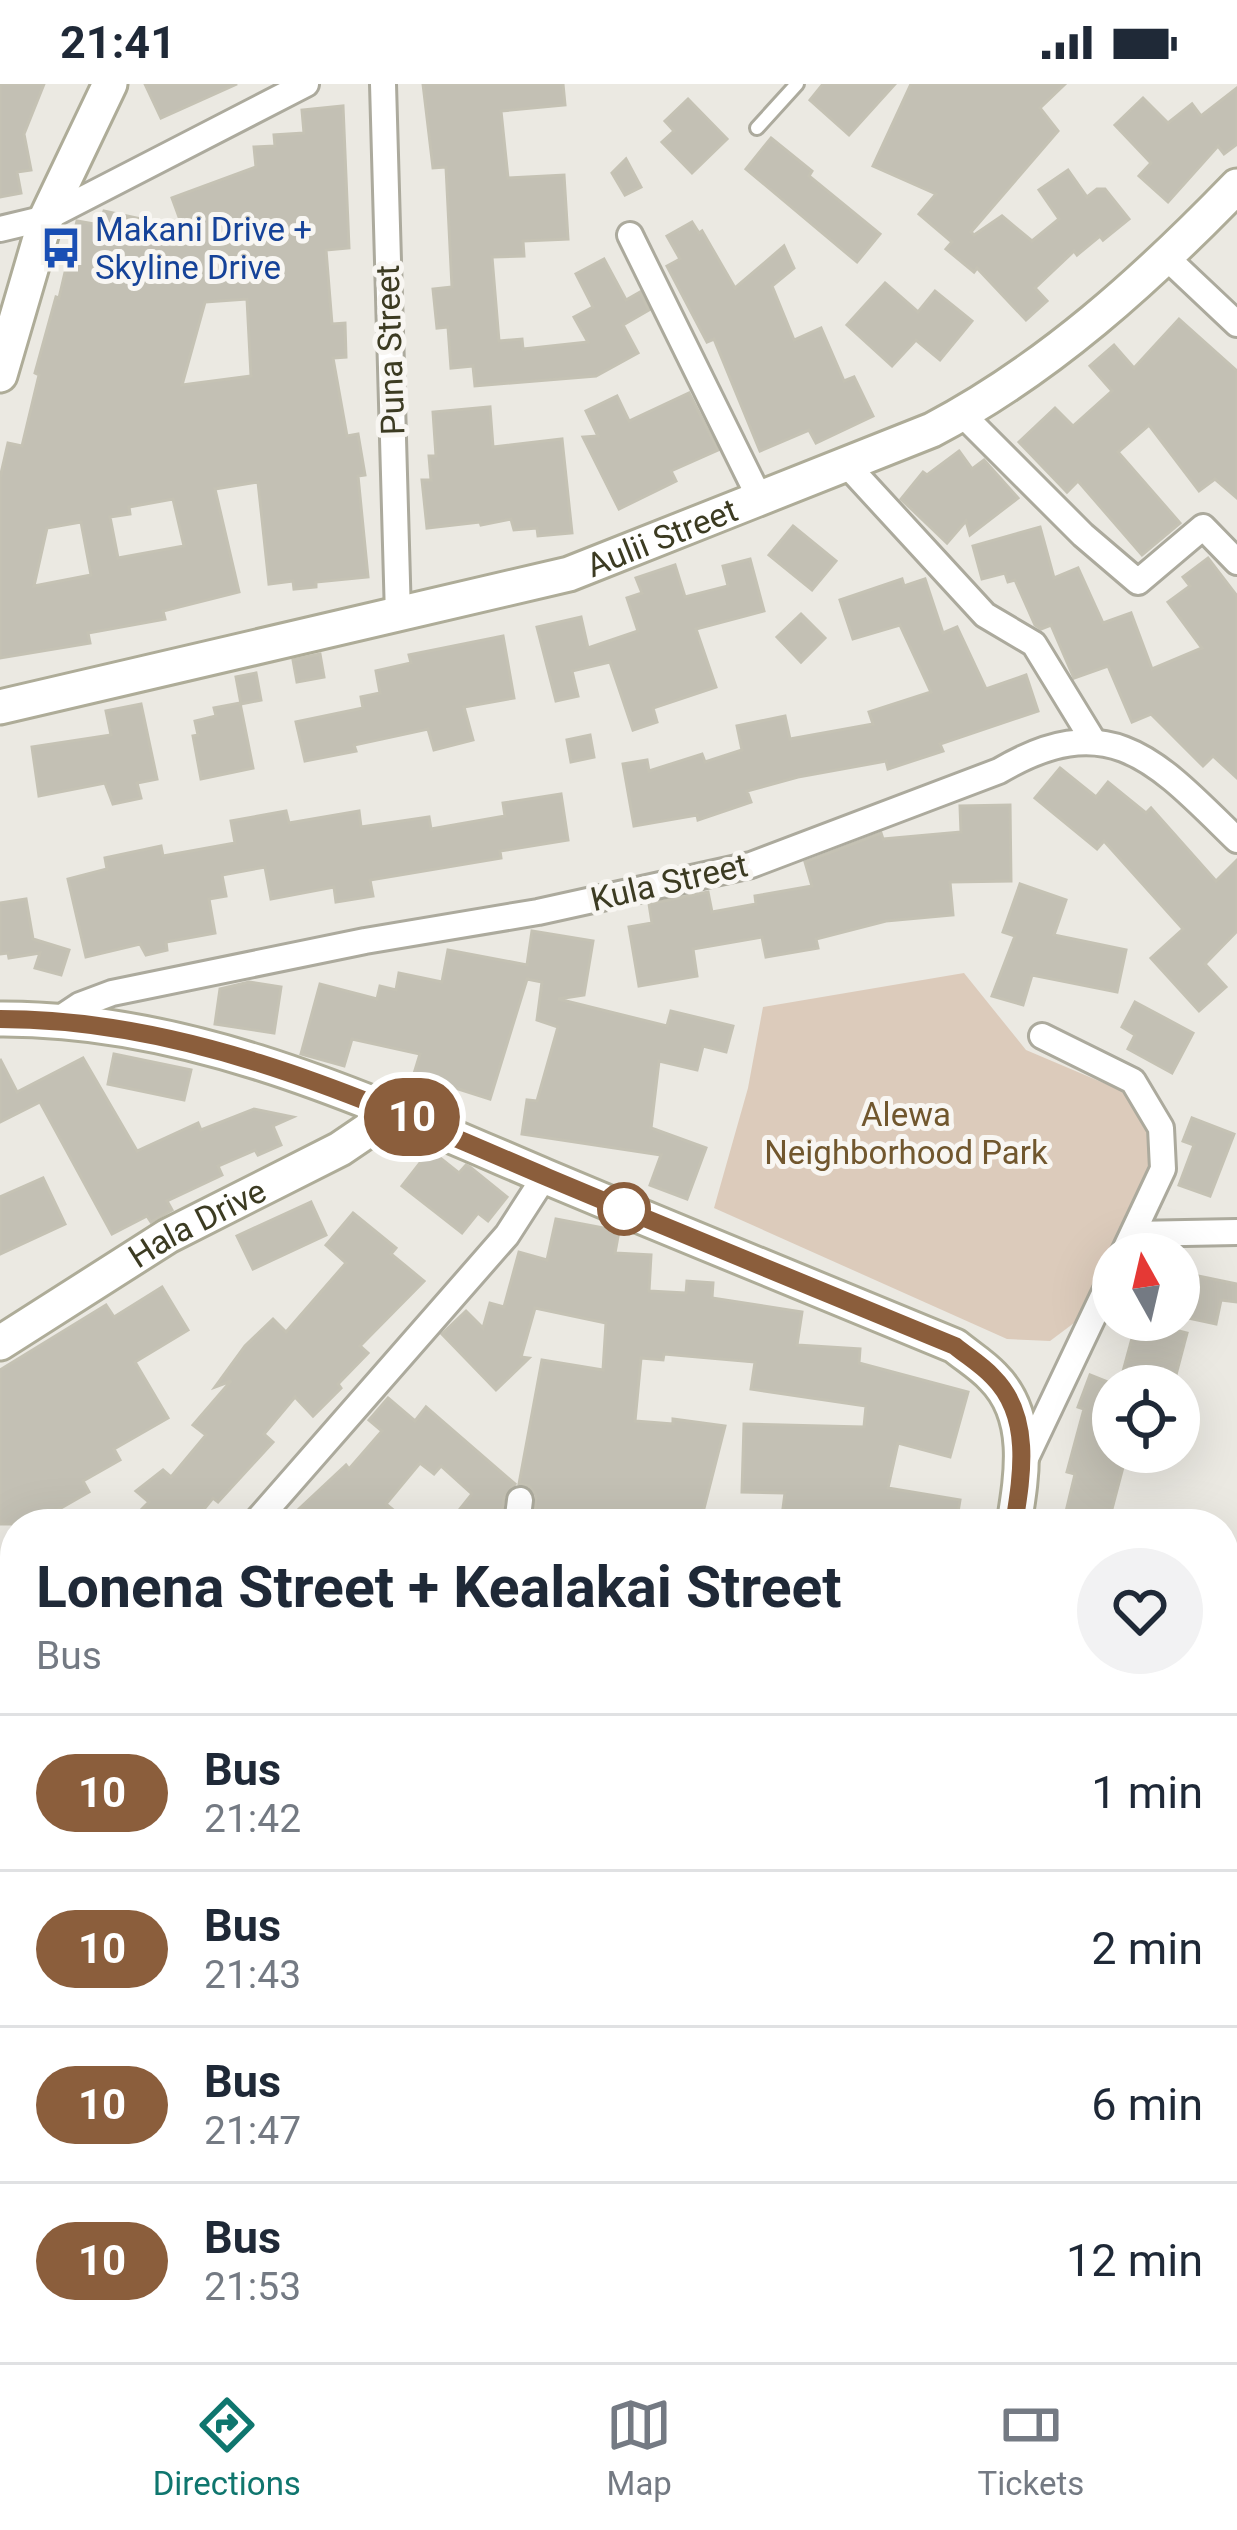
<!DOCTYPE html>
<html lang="en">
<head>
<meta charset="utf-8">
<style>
  body { margin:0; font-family:Roboto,sans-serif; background:#f2f2f3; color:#1f2937; height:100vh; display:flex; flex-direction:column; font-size:45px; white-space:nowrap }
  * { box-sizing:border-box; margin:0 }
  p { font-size:39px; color:#747a83 }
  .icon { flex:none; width:66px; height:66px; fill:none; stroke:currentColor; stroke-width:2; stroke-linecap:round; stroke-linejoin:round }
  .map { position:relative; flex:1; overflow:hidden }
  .sheet { position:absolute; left:0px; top:1425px; width:1239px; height:855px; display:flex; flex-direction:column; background:#fff; border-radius:48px 48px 0 0; box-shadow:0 12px 48px #0002 }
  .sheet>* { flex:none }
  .badge { padding:0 24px; border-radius:39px; font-size:42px; line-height:78px }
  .needle { width:78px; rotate:352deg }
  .buttons { position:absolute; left:1092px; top:1149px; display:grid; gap:24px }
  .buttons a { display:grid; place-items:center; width:108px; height:108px; border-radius:50%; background:#fff; box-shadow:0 12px 48px #0002; font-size:60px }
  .map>.badge { position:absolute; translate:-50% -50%; box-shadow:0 0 0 6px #fff }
  .round { display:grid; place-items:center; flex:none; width:126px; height:126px; border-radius:63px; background:#f2f2f3 }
  .head { display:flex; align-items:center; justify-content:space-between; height:204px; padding:0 36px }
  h1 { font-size:57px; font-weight:700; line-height:90px }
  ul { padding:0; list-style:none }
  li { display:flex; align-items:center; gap:36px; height:156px; padding:0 36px; border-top:3px solid #e0e1e3 }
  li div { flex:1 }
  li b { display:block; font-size:45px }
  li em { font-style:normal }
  li .badge { min-width:132px; font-weight:700; text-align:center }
  .status { display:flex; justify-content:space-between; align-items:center; height:84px; padding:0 60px; background:#fff; direction:ltr }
  .status svg { height:33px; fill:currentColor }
  .menu { display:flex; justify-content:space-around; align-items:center; height:168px; border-top:3px solid #e0e1e3; background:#fff; font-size:33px; color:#747a83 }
  .menu a { display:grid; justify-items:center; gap:6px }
  .menu .current { color:#0f766e }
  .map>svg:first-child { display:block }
  .green { fill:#dccbbb }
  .building { fill:#c3c0b4; stroke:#c5c2b4; stroke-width:3; fill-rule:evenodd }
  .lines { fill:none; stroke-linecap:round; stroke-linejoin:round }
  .lane-casing { stroke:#acaa9d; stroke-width:18 }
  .street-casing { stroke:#acaa9d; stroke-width:30 }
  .secondary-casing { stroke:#aeac98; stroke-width:39 }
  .lane { stroke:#fff; stroke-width:12 }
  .street { stroke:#fff; stroke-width:24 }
  .secondary { stroke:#fff; stroke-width:33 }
  .line-casing { stroke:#fff; stroke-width:27 }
  .line { stroke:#8b5e3c; stroke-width:18 }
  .stop-dot { fill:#fff; stroke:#8b5e3c; stroke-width:6 }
  .labels { text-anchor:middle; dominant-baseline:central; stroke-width:10; stroke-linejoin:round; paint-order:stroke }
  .transit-label { font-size:33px; fill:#164399; stroke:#f8f6f2; text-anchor:start }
  .street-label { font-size:33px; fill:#3c3b22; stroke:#f8f6f2 }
  .park-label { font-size:33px; fill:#71572e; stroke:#f8f6f2 }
</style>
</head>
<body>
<div class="status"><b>21:41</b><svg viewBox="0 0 49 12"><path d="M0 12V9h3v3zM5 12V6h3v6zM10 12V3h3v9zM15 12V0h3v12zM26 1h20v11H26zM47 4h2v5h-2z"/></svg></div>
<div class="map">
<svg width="1237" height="2278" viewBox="0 0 1237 2278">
  <rect width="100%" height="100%" fill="#ebe9e2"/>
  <polygon class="green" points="964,889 1026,966 1139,1014 1160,1069 1078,1236 1050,1257 1007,1255 714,1124 748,1004 763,923"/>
  <g class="building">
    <polygon points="0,0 44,0 24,50 31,86 17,88 21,109 0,113"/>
    <polygon points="145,0 237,0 161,34"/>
    <polygon points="423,0 563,0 565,21 501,27 508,94 564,91 568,155 523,157 524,172 492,173 499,257 522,255 523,265 588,258 574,233 593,223 576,190 604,175 626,216 640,208 649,226 623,241 638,269 596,292 475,302 473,282 451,284 448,243 437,244 433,205 452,203 446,83 433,84"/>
    <polygon points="823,0 895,0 849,51 810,16"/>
    <polygon points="911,0 1065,0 1040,24 1058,47 971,148 974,151 1002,132 1032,157 1059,135 1039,106 1068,86 1087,113 1097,105 1105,105 1129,135 1103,156 1100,152 1077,171 1074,167 1035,204 1047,217 1026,236 977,184 974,188 946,165 952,158 919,130 936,110 873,82"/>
    <polygon points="1237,4 1237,60 1224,70 1218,62 1168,118 1139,92 1151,79 1115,41 1143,14 1168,39 1192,20 1201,32"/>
    <polygon points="688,15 727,55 692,89 662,58 674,47 665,37"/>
    <path d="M343 22 349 164 326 166 332 240 345 239 346 273 333 274 347 352 358 350 365 391 358 392 368 493 316 498V503L294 505 293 497 269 500 258 398 215 405 239 508 163 527 165 535 88 549 90 559 0 574V394L8 359 22 362 39 291 35 289 56 213 59 214 77 137 100 141 104 127 183 144 172 114 256 83 254 63 275 62 274 51 304 49 302 26ZM247 215 251 292 182 301 205 218ZM173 415 184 462 118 474 110 433 130 430 129 423ZM81 438 91 491 34 502 47 444Z"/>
    <polygon points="771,54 812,87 809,92 880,150 857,178 746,85"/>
    <polygon points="626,75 641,103 625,111 612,89"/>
    <polygon points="692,138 699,149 702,147 735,204 784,162 794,184 772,202 794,256 821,244 844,297 854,293 873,332 816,359 809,346 760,367 714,255 707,258 667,182 680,175 667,152"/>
    <polygon points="885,199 918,228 935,207 972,237 940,276 916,256 892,282 847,241"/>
    <polygon points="1179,235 1237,287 1237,414 1215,395 1199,407 1149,341 1118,368 1180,439 1142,471 1078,397 1067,408 1019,358 1055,324 1073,342 1112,307 1090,282 1114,261 1134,284"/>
    <polygon points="689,309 718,366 671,387 676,397 619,425 583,353 598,352 586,327 617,312 629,337"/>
    <polygon points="490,323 493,363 562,355 572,449 538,452 537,444 514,446 511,435 481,441 480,438 427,444 422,396 431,396 429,372 436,372 433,328"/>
    <polygon points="959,367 972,385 984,376 1018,414 970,451 966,437 947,459 901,415 923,388 927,391"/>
    <polygon points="793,442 836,477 812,506 769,471"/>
    <polygon points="1040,443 1054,494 1078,484 1103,539 1131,529 1152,585 1202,564 1168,518 1190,502 1183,493 1208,474 1237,512 1237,694 1213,672 1203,682 1151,630 1132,638 1108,582 1074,594 1051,541 1041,545 1035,541 1015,496 1008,498 1005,489 982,495 973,462"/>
    <polygon points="750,475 764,527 696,545 716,603 653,624 657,638 633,646 610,578 572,587 578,612 556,617 537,543 581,533 588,564 638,547 627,514 642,509 636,494 675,481 685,513 728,502 723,482"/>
    <polygon points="902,495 904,502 925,495 943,549 957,543 986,605 1026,591 1038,627 940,660 943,667 888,685 886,677 798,693 747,707 751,718 698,736 697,731 634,742 623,680 647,676 649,687 702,670 705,678 742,666 737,642 785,632 790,655 873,640 869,628 931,608 900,541 853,555 840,516"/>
    <polygon points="801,530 825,554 801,578 777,553"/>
    <polygon points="503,552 514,614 464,623 473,656 434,666 428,645 354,661 356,667 305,677 296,638 363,624 361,613 380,609 376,587 411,579 409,571"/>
    <polygon points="320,570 324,593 297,598 293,576"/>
    <polygon points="256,589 261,616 241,620 236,593"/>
    <polygon points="240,619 253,684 201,695 193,652 198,651 195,637 216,632 214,624"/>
    <polygon points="141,620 157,695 137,699 141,714 113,720 105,699 39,712 32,663 111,651 106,627"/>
    <polygon points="590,651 594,673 571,678 567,656"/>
    <polygon points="1060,684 1096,713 1108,698 1146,729 1151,724 1216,797 1237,776 1237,847 1205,880 1226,903 1199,927 1151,874 1183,845 1104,757 1097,765 1035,714"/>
    <polygon points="561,710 568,756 500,767 501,774 370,796 373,812 336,818 334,803 271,815 265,783 222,791 226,812 209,815 215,849 166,858 167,866 146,871 140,860 86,873 68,795 107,785 105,774 161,762 163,772 235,759 231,737 286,727 289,739 359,727 361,743 429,733 431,745 505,732 503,719"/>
    <polygon points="1010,721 1011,797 950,798 953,831 886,837 816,855 818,864 766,873 762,853 693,865 697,892 639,902 629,843 652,839 649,820 708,808 712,828 756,820 755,812 812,802 805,778 881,749 883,755 961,748 960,722"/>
    <polygon points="1020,800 1066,816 1054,851 1126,866 1117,908 1032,891 1023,921 992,912 1015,852 1003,848"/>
    <polygon points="26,815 33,855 69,866 61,891 35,884 40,869 9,874 8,869 0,870 0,819"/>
    <polygon points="532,847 593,857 584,911 558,915 667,942 671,927 733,942 726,968 703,962 697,986 659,977 651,1044 706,1064 687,1115 650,1101 661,1071 522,1050 527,1016 537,1017 558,943 537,936 542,898 527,895 490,1015 449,1002 445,1016 409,1006 420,970 352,955 344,982 301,970 320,900 377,915 380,902 396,906 399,889 442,898 448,866 527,881"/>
    <polygon points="249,898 281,903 274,949 215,940 220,905"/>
    <polygon points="1135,918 1193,949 1172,989 1128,965 1135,951 1122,943"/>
    <polygon points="114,970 191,986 184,1016 108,1000"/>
    <polygon points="83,974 137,1067 198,1039 201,1046 254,1025 293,1033 273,1042 281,1061 258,1071 255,1066 218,1082 222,1091 167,1117 172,1126 151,1138 147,1132 112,1150 40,1018 0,1038 0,975 17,1008"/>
    <polygon points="1192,1034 1234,1050 1210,1112 1179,1101 1194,1061 1183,1057"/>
    <polygon points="430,1066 459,1089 466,1081 470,1083 507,1113 488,1137 478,1129 462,1149 402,1102"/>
    <polygon points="43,1094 65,1140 0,1170 0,1113"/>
    <polygon points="311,1118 326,1151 253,1185 237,1152"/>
    <polygon points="353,1129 396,1164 391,1170 424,1197 360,1262 368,1269 338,1300 341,1304 313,1332 295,1313 264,1350 273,1358 218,1418 213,1414 192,1440 127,1440 149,1418 136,1407 163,1386 171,1393 206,1351 193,1341 231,1297 215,1303 245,1262 273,1235 286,1248 346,1179 326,1161"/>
    <polygon points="556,1135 619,1147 615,1169 651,1171 649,1207 686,1209 687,1197 713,1199 712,1214 802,1228 797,1261 860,1265 859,1279 968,1308 950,1373 898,1359 888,1404 960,1416 956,1440 860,1440 821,1431 820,1440 781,1440 785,1409 742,1408 744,1340 864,1343 866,1322 751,1305 755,1278 664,1270 663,1276 641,1274 635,1337 673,1340 673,1335 725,1342 700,1440 674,1440 628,1429 627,1440 534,1440 536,1411 529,1402 519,1400 542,1276 603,1286 606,1239 535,1224 521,1273 529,1274 496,1306 442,1250 466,1227 483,1244 490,1219 504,1223 519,1168 547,1176"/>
    <polygon points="1179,1188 1237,1200 1237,1218 1221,1216 1216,1240 1179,1232"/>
    <polygon points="162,1203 188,1246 135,1278 168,1334 114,1365 120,1376 83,1397 89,1408 33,1440 0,1440 0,1286 106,1221 114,1233"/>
    <polygon points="1137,1236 1187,1249 1173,1302 1119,1302"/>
    <polygon points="1090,1291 1113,1300 1113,1368 1127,1368 1108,1440 1063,1440 1075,1390 1067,1388 1084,1325 1078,1323"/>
    <polygon points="388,1314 415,1337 426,1323 515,1400 504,1413 501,1440 448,1440 472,1410 441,1382 434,1390 420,1379 386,1420 410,1440 283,1440 346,1381 349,1385 382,1347 369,1336"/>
  </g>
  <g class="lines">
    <g class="lane-casing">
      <polyline id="lane" points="757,44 797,0"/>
    </g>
    <g class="street-casing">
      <g id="street">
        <polyline points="383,0 398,532"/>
        <polyline points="0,145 46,134 306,0"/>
        <polyline points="630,151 761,417"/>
        <polyline points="1167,174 1237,240"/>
        <polyline points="962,330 1083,451 1138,498 1203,443 1237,478"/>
        <polyline points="847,381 985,531 1034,560 1094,658"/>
        <path d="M59 935 80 921 112 909 365 857 538 828 751 781 999 687C1111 621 1158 679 1237 756"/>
        <polyline points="1042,952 1133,997 1161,1044 1163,1085 1123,1170"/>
        <polyline points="1133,1150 1237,1148"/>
        <polyline points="1024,1378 1113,1191"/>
        <polyline points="254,1440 507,1151 545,1092"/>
        <polyline points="517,1440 520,1416"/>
        <polyline points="0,1571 15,1585"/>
        <polyline points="0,1727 15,1710"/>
        <polyline points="0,1870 15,1883"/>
        <polyline points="0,2263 17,2278"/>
        <polyline points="473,2265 479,2278"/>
        <polyline points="691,2265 693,2278"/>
        <polyline points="1085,2278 1095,2265"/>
      </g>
    </g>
    <g class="secondary-casing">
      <g id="secondary">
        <polyline points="0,291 46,134 110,0"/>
        <path id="s1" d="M0 623 569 490 932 346C1048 285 1146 196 1237 102"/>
        <path d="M0 935C195 934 373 1019 549 1094 684 1151 820 1206 955 1262 967 1272 982 1281 993 1293 1032 1332 1022 1391 1014 1440"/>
        <path id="s2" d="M0 1259 168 1152 340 1065 396 1027"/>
        <polyline points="1224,1863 1237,1862"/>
        <polyline points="0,2169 15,2184"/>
      </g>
    </g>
    <use href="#lane" class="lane"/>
    <use href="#street" class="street"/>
    <use href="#secondary" class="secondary"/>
  </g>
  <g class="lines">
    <g class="line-casing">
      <path id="line" d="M0 935C196 935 373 1019 549 1094 684 1151 820 1206 955 1262 967 1272 982 1281 993 1293 1032 1332 1022 1391 1014 1440"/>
    </g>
    <use href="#line" class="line"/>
  </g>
  <defs>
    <g id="bus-bare" transform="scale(3.24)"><path d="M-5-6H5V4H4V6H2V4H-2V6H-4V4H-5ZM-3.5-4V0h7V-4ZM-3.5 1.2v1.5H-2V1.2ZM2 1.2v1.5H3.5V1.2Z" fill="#1a4fb4" stroke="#f8f6f2" stroke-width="2.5" paint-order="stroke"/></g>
  </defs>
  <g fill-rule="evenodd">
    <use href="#bus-bare" x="61" y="164"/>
  </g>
  <circle class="stop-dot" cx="624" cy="1125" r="24"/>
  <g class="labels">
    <g class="transit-label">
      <text x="95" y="145">Makani Drive +<tspan x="95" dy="38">Skyline Drive</tspan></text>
    </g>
    <g class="street-label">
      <text transform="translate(390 266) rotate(-92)">Puna Street</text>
      <text stroke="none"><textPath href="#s1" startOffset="684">Aulii Street</textPath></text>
      <text transform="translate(669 798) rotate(-13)">Kula Street</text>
      <text stroke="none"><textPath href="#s2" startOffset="231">Hala Drive</textPath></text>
    </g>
    <g class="park-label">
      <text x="906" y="1030">Alewa<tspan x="906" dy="38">Neighborhood Park</tspan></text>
    </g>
  </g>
</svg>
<div class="buttons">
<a><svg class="needle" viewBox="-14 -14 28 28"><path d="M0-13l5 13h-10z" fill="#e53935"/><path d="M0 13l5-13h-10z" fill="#747a83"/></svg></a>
<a><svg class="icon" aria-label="locate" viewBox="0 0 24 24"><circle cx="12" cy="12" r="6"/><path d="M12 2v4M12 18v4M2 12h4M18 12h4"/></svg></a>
</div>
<b class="badge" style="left:412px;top:1033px;background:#8b5e3c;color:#fff">10</b>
<section class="sheet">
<div class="head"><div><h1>Lonena Street + Kealakai Street</h1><p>Bus</p></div><a class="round"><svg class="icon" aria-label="heart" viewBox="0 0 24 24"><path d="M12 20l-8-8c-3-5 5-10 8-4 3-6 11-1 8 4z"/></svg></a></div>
<ul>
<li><span class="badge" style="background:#8b5e3c;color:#fff">10</span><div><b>Bus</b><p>21:42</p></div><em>1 min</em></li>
<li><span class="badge" style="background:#8b5e3c;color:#fff">10</span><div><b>Bus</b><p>21:43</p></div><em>2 min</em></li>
<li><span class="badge" style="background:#8b5e3c;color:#fff">10</span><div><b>Bus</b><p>21:47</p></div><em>6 min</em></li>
<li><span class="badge" style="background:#8b5e3c;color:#fff">10</span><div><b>Bus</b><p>21:53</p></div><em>12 min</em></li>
</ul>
</section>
</div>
<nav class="menu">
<a class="current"><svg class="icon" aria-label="directions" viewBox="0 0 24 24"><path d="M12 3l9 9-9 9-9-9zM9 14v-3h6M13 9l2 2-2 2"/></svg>Directions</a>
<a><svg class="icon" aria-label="map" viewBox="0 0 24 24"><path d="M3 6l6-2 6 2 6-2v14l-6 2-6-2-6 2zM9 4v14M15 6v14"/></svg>Map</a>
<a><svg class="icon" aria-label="tickets" viewBox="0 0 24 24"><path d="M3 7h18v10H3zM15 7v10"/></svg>Tickets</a>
</nav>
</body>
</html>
